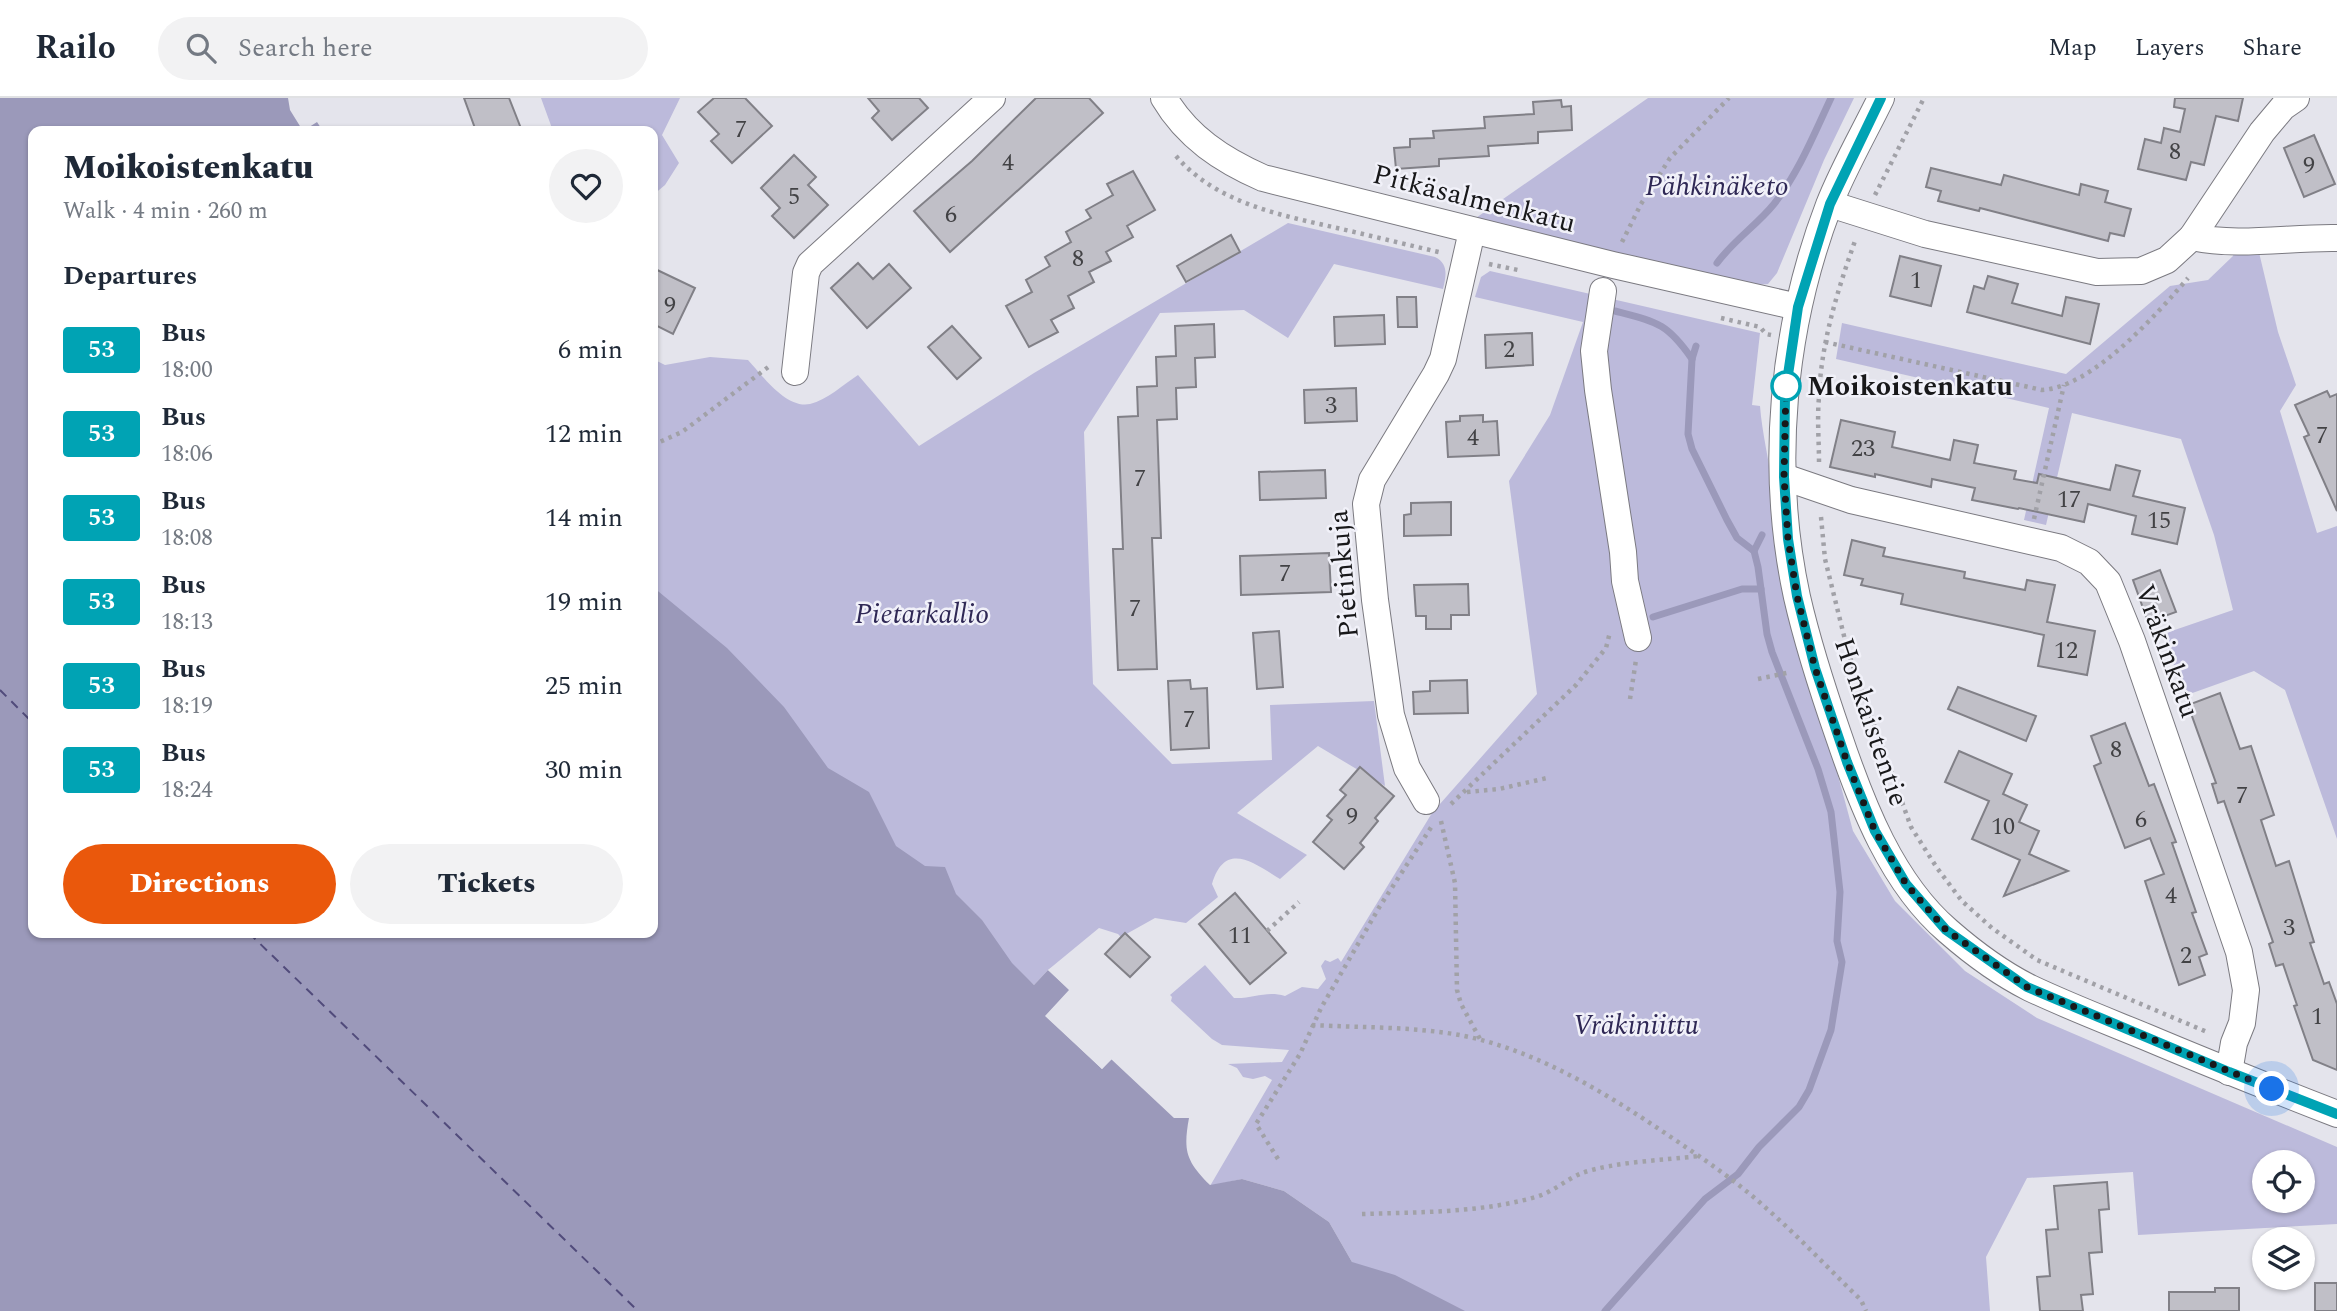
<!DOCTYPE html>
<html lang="en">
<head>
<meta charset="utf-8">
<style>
  body { margin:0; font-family:Spectral,serif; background:#f2f2f3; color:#1f2937; height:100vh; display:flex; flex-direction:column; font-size:26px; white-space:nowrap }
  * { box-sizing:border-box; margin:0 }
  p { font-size:23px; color:#747a83 }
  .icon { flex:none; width:38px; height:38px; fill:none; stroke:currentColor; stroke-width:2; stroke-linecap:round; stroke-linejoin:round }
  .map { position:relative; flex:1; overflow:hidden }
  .details { position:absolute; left:28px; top:28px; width:630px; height:812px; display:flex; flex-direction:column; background:#fff; border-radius:14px; box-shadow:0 2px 5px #0004 }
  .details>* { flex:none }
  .badge { padding:0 14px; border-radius:5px; font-size:24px; line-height:46px }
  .controls { position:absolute; left:2252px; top:1052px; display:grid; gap:14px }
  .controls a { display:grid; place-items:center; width:63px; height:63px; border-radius:50%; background:#fff; box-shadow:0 2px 5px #0004; font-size:35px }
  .you { position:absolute; width:35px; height:35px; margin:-18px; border:5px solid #fff; border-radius:50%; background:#1a73e8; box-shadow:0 0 0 10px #1a73e833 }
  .map>.badge { position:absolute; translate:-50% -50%; box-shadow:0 0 0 4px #fff }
  h2 { padding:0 35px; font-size:26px; line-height:63px }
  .round { display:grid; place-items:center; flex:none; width:74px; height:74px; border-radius:37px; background:#f2f2f3 }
  .summary { display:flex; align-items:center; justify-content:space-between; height:119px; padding:0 35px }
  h1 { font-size:33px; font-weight:800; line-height:52px }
  .button { display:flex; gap:14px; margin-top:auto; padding:14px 35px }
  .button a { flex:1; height:80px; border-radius:42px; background:#ea580c; color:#fff; font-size:28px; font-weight:800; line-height:80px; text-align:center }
  .button a+a { background:#f2f2f3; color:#1f2937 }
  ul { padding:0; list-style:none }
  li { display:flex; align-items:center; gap:21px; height:84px; padding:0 35px }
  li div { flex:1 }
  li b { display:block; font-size:26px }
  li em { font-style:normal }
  li .badge { min-width:77px; font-weight:700; text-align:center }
  header { display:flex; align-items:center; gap:42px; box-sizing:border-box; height:98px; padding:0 35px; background:#fff; border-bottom:2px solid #e0e1e3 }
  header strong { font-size:33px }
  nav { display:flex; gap:38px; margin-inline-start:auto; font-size:24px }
  .search { width:490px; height:63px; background:#f2f2f3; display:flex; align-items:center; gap:18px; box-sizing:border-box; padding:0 24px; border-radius:38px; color:#747a83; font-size:26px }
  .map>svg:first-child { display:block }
  .green { fill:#bcbadb; fill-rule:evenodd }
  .water { fill:#9b99ba }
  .pier { fill:#e4e4ec }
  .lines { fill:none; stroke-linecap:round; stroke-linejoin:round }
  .stream { stroke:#9b99ba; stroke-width:7 }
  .ferry { stroke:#514b7b; stroke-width:2; stroke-dasharray:9 7; stroke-linecap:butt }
  .building { fill:#c0bfc7; stroke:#818087; stroke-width:2 }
  .minor-casing { stroke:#7b7a81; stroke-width:28 }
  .path { stroke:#a1a1a7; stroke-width:4.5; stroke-dasharray:3.5 5; stroke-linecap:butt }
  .minor { stroke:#fff; stroke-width:26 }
  .line-casing { stroke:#fff; stroke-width:16 }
  .line { stroke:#00a3b4; stroke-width:10 }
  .walk { stroke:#18181a; stroke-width:7; stroke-dasharray:0 12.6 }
  .stop-dot { fill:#fff; stroke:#00a3b4; stroke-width:3.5 }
  .labels { text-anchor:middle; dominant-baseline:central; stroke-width:5; stroke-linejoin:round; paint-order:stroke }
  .number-label { font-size:24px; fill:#424245 }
  .park-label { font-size:28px; font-style:italic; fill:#2f2855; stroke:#f1f1f9 }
  .street-label { font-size:28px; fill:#18181a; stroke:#f1f1f9 }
  .stop-label { font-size:28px; font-weight:bold; fill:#18181a; stroke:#f1f1f9; text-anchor:start }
</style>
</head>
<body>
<header>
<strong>Railo</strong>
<div class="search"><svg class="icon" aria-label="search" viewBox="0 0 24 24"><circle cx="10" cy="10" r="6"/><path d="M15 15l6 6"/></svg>Search here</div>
<nav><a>Map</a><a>Layers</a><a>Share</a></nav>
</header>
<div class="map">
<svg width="2337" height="1213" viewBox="0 0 2337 1213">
  <rect width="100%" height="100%" fill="#e4e4ec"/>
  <g class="green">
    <polygon points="541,0 680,0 662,37 679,65 665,87 653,97 653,33 553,33"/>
    <polygon points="1648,0 1854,0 1824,62 1777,175 1768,186 1756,187 1473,122"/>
    <path d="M1288 125 1435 159C1449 166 1446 178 1443 191L1334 166 1288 240 1244 212 1160 215 1084 334 1093 586 1172 666 1272 662 1270 607 1374 603 1385 688 1318 648 1237 715 1307 757 1280 781C1254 765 1225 742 1212 786L1218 799 1186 825 1155 820 1121 839 1118 836 1099 830 1048 872 1034 887 653 547V261L665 267 710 259 748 262C762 277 786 311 810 306 827 302 844 286 858 277L919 348 1034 275Z"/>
    <polygon points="2257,146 2278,234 2296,287 2280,313 2317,435 2337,428 2337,741 2285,592 2254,573 2184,598 2163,536 2233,512 2214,437 2181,341 2072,315 2046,427 2024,422 2049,310 1836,261 1842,225 2066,276 2170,188 2208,182 2233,158 2235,152"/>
    <path d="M1490 173 1760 235 1752 307 1760 308C1762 335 1769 361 1772 388L1833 659 1853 733 1895 803 1965 873 2037 920 2337 1049V1126L2138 1137 2133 1074 2027 1080 1986 1159 1990 1213H1366L1352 1164 1329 1124 1284 1093 1242 1081 1210 1088 1272 982 1265 978 1253 981 1243 979 1237 970 1228 966 1282 964 1289 952 1222 947 1212 941 1171 903 1172 899 1170 897 1205 867 1234 900C1253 901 1266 892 1285 898L1302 889 1318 891 1326 881 1321 868 1325 862 1330 864 1338 860 1341 864 1432 715 1537 596 1509 383 1550 317 1583 224 1475 199 1481 179ZM2264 1064H2303V1102H2264Z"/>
  </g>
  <path class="water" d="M0 0H288L290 12 303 33 317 24 323 33H33V835H653V489L727 550 784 609 828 670 869 694 896 748 925 768 945 769 956 796 982 822 1012 865 1034 887 1048 872 1070 892 1046 918 1102 971 1111 961 1174 1020H1189C1183 1053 1186 1063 1210 1087L1242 1081 1284 1093 1329 1124 1352 1164 1395 1177 1465 1213H0Z"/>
  <polygon class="pier" points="1051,870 1073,892 1050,918 1102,966 1110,958 1114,959 1102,971 1045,918 1069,892 1048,872"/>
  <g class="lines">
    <g class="stream">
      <path d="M1717 165C1734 142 1757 127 1774 106 1799 74 1814 36 1831 0"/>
      <path d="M1615 213C1657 224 1667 225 1692 261"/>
      <polyline points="1754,453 1762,437"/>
      <polyline points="1653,519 1742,491 1761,491"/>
      <polyline points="1605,1213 1705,1101 1738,1076 1759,1049 1799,1009 1809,992 1831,932 1842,864 1837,843 1840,794 1831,714 1818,671 1772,554 1767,536 1758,469 1754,453 1737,440 1727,422 1692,351 1688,336 1692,261 1696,248"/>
    </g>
    <g class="ferry">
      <polyline points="0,592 33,625"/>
      <polyline points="249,835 638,1213"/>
    </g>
  </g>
  <g class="building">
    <polygon points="464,0 509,0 522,33 476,33"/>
    <polygon points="714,0 745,0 772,28 732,65 711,43 719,36 698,14"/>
    <polygon points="868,0 919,0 928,10 892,42 872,20 879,13"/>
    <polygon points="1036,0 1089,0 1103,15 950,154 914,113 972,63"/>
    <polygon points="2175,0 2243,0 2238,23 2216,18 2204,67 2191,64 2186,82 2138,71 2145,41 2161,45 2164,30 2180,34 2185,11 2174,9"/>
    <polygon points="1561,2 1562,9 1571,8 1572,32 1538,34 1538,45 1488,48 1489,58 1439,61 1439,68 1396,71 1394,50 1410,49 1410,41 1434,40 1433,33 1485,30 1484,19 1534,16 1533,4"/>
    <polygon points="2314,37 2335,86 2304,99 2284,50"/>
    <polygon points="794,57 816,79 808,87 828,107 794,140 772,118 780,110 761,90"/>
    <polygon points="1931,70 2001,87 2004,77 2079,97 2081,86 2108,93 2105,104 2131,111 2124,138 2110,135 2108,143 1980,110 1979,113 1938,103 1941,93 1926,89"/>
    <polygon points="1133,73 1155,112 1127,128 1133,139 1106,154 1111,163 1089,174 1094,184 1068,198 1074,210 1051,222 1058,234 1029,249 1006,208 1032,194 1026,182 1050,168 1045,159 1071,144 1066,134 1091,120 1086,112 1113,97 1107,86"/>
    <polygon points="1231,137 1240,154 1186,184 1177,168"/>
    <polygon points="1900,158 1941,168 1931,208 1890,198"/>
    <polygon points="858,165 873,181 889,166 911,190 867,230 831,190"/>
    <polygon points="653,170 695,190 673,236 653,226"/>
    <polygon points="1988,178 2018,186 2012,205 2062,218 2066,199 2099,206 2090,246 1967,214 1974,188 1984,191"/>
    <polygon points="1397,199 1416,199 1417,229 1398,229"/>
    <polygon points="1384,217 1385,246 1335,248 1334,219"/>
    <polygon points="1214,226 1215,259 1195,260 1196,289 1176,290 1177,321 1157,322 1161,440 1152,440 1157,571 1118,572 1113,451 1123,451 1118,319 1138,318 1137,289 1157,288 1156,259 1176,258 1175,228"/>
    <polygon points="952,228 981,260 957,281 928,249"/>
    <polygon points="1532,235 1533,267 1486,270 1485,237"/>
    <polygon points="1356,290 1357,323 1305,325 1304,292"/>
    <polygon points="2327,293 2330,299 2337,296 2337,413 2304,339 2309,337 2295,307"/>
    <polygon points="1483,317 1483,324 1497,323 1499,357 1448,359 1446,324 1460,323 1460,318"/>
    <polygon points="1841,322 1895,334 1892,349 1950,362 1954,342 1978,347 1974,365 2016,373 2014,381 2037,385 2039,376 2110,392 2116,367 2140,373 2133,398 2185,410 2177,446 2132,436 2136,418 2088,406 2084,424 2019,410 2018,411 1972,402 1975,390 1932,381 1931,389 1875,376 1875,379 1830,369"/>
    <polygon points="1325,372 1326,400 1260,402 1259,374"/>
    <polygon points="1451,404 1451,437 1404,438 1404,417 1411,416 1411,405"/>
    <polygon points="1852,442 1885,450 1883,458 1965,474 1964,480 2025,492 2027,482 2055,487 2047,524 2095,533 2087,577 2038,568 2044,537 1901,506 1903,496 1861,487 1863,481 1844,477"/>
    <polygon points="1329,455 1331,494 1241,497 1240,458"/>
    <polygon points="2160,472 2176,514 2148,524 2133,482"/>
    <polygon points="1468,486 1469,517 1451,517 1451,531 1426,531 1426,518 1416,518 1414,487"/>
    <polygon points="1279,533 1283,589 1257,591 1253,535"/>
    <polygon points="1190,582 1191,591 1207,590 1209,650 1171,652 1168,583"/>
    <polygon points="1467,582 1468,615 1414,616 1413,594 1430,593 1430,583"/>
    <polygon points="1958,589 2036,618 2026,643 1948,611"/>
    <polygon points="2220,595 2240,651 2251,648 2274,717 2261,722 2276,768 2289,763 2314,844 2310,845 2324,886 2329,884 2337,906 2337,972 2313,962 2294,908 2297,907 2283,866 2276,868 2269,846 2273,844 2224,703 2218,705 2212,686 2216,685 2188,607"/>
    <polygon points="2125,625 2149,688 2154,686 2176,744 2172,745 2196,814 2192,815 2207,856 2199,859 2205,877 2179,887 2145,783 2164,776 2150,740 2125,750 2094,668 2101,665 2091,638"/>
    <polygon points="1959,653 2012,676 2003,696 2027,707 2019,724 2039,733 2029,756 2068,773 2004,798 2020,762 1972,741 1989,703 1945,684"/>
    <polygon points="1360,669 1394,698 1375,720 1378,723 1360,745 1364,749 1344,771 1313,744 1332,722 1327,718 1346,697 1340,692"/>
    <polygon points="1235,795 1286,855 1250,886 1199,826"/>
    <polygon points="1125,835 1150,859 1130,879 1105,856"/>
    <polygon points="2107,1084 2109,1111 2099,1112 2102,1154 2089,1155 2093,1196 2081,1197 2083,1213 2040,1213 2037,1179 2050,1178 2046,1132 2058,1131 2054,1088"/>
    <rect x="2315" y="1185" width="22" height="28"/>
    <polygon points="2215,1190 2239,1190 2239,1213 2169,1213 2169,1194 2215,1194"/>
  </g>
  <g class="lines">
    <g class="minor-casing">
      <g id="minor">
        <path d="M1164 0C1187 39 1222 62 1263 80L1613 167 1798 209"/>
        <path d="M1881 0C1864 35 1843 71 1829 107 1782 230 1769 370 1797 499 1808 547 1823 593 1839 639 1862 707 1892 785 1948 833 1972 854 2002 876 2030 890 2068 908 2107 923 2146 939 2210 966 2273 991 2337 1016"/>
        <polyline points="1830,106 1925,136 2097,174 2141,173 2167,162 2192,139 2262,34 2283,9 2296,0"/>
        <path d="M2192 139C2238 149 2290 139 2337 140"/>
        <polyline points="1603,193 1594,253 1598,292 1623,454 1625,483 1638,540"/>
        <polyline points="795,274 806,175 810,166 992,0"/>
        <polyline points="1784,379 1851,402 2061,450 2089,464 2108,484 2132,543 2239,854 2246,892 2242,925 2234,945 2229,974"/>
        <polyline points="1426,703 1407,670 1391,617 1375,502 1366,406 1372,382 1436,276 1443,261 1472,133"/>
      </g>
    </g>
    <g class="path">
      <path d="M1176 58C1216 105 1280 117 1337 130 1372 138 1408 147 1443 155"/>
      <polyline points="1875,97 1924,0"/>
      <polyline points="1622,144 1641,106 1670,60 1729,0"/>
      <polyline points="1489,166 1518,172"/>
      <polyline points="1721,220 1760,229 1766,236 1771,237"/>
      <path d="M1825 244 2042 292C2093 289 2157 216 2188 180"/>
      <polyline points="653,347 682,334 771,267"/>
      <path d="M1819 364C1819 343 1817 321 1819 299 1821 244 1838 191 1856 140"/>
      <polyline points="1821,419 1825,461 1848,554 1911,729 1937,770 1962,803 1992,830 2037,862 2207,934"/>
      <polyline points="2034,421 2064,287"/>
      <polyline points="1758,581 1791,574"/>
      <polyline points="1630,601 1636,562"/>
      <polyline points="1467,694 1499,691 1547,680"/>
      <polyline points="1451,706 1576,587 1606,550 1610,534"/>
      <polyline points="1441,723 1455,785 1457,892 1461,906 1480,941"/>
      <polyline points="1267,833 1299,804"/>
      <path d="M1312 927C1366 930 1434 928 1485 943 1549 961 1605 995 1659 1031 1696 1056 1733 1080 1766 1110 1799 1139 1829 1171 1861 1202L1866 1213"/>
      <polyline points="1278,1061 1256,1026 1300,956 1321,910 1380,808 1432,728"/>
      <path d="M1362 1116C1420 1114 1483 1115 1539 1098 1554 1093 1567 1081 1582 1075 1613 1064 1665 1062 1699 1058"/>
    </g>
    <use href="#minor" class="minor"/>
  </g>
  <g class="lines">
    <g class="line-casing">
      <polyline id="line" points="1881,0 1830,106 1798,209 1785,297 1784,379 1788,441 1797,498 1815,570 1847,664 1875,733 1906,786 1946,832 2027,889 2229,974 2337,1016"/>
    </g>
    <use href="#line" class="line"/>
    <polyline class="walk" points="1786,288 1784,379 1788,441 1797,498 1815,570 1847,664 1875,733 1906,786 1946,832 2027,889 2272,991"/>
  </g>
  <circle class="stop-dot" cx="1786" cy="288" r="14"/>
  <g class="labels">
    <g class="number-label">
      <text x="741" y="32">7</text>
      <text x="2175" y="54">8</text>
      <text x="1008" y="65">4</text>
      <text x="2309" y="68">9</text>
      <text x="794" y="99">5</text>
      <text x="951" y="117">6</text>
      <text x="1078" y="161">8</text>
      <text x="1916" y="183">1</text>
      <text x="670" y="208">9</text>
      <text x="1509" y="252">2</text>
      <text x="1331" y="308">3</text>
      <text x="2322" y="338">7</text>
      <text x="1473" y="340">4</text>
      <text x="1863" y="351">23</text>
      <text x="1140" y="381">7</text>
      <text x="2069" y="402">17</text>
      <text x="2159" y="423">15</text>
      <text x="1285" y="476">7</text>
      <text x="1135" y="511">7</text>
      <text x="2066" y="553">12</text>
      <text x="1189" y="622">7</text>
      <text x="2116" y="652">8</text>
      <text x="2242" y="698">7</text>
      <text x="1352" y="719">9</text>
      <text x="2141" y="722">6</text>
      <text x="2003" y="729">10</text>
      <text x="2171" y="798">4</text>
      <text x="2289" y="830">3</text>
      <text x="1240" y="838">11</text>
      <text x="2186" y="858">2</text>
      <text x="2317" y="919">1</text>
    </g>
    <g class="park-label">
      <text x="1717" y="88">Pähkinäketo</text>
      <text x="922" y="516">Pietarkallio</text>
      <text x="1636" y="927">Vräkiniittu</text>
    </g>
    <g class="street-label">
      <text transform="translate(1474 101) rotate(14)">Pitkäsalmenkatu</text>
      <text transform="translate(1344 476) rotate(-95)">Pietinkuja</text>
      <text transform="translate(2167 553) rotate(70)">Vräkinkatu</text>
      <text transform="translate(1871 624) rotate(71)">Honkaistentie</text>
    </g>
    <g class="stop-label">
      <text x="1807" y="288">Moikoistenkatu</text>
    </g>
  </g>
</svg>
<div class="controls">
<a><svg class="icon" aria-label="locate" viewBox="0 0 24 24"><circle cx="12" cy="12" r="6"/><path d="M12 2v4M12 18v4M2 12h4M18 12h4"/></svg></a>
<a><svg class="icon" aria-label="layers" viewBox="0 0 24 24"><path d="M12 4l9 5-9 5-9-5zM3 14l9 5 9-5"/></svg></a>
</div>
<div class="you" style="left:2272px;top:991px"></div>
<section class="details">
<div class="summary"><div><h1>Moikoistenkatu</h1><p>Walk · 4 min · 260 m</p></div><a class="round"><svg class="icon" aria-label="heart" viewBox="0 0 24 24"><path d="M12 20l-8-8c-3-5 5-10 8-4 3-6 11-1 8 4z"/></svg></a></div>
<h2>Departures</h2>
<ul>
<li><span class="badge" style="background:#00a3b4;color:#fff">53</span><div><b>Bus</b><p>18:00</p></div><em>6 min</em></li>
<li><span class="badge" style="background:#00a3b4;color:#fff">53</span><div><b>Bus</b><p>18:06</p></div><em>12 min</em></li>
<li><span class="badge" style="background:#00a3b4;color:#fff">53</span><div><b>Bus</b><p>18:08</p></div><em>14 min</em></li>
<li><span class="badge" style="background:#00a3b4;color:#fff">53</span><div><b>Bus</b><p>18:13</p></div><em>19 min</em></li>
<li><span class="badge" style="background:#00a3b4;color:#fff">53</span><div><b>Bus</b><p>18:19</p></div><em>25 min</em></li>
<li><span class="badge" style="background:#00a3b4;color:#fff">53</span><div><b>Bus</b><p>18:24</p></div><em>30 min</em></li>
</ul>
<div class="button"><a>Directions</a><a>Tickets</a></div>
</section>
</div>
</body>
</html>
